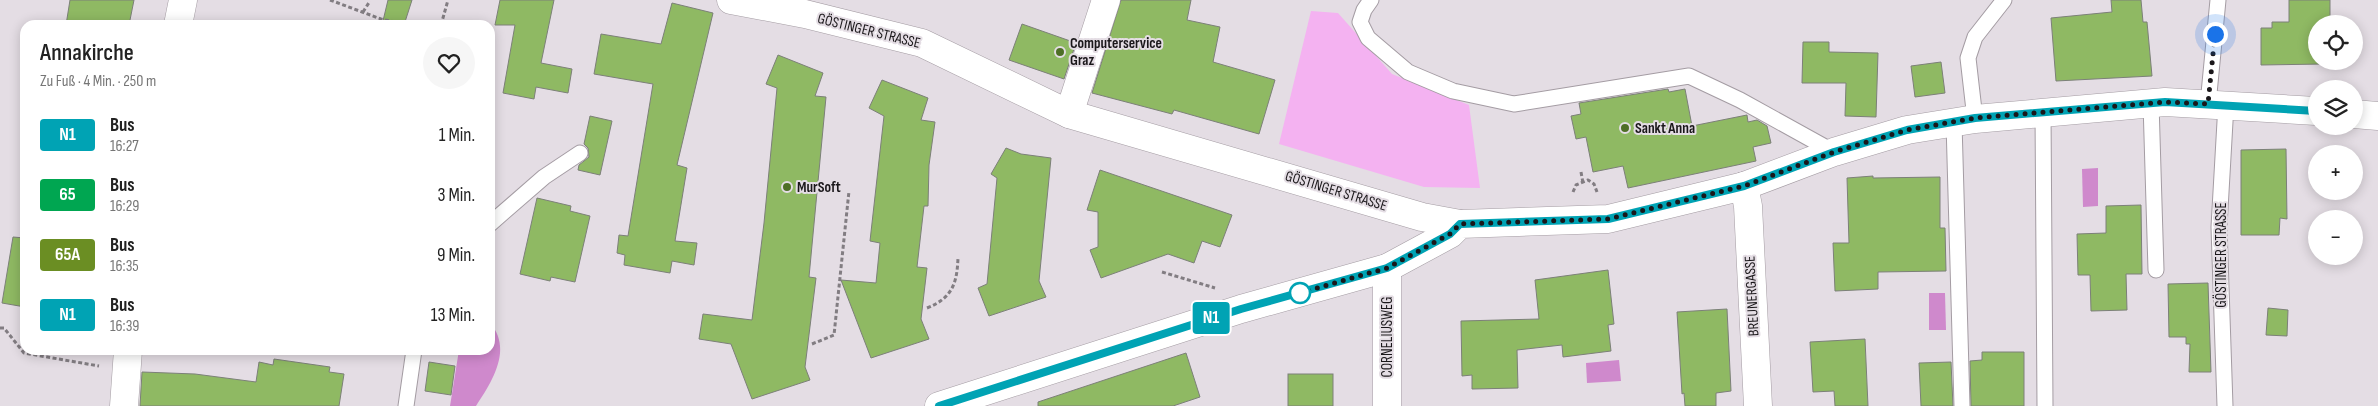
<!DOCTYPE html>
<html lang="de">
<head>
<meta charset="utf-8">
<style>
  body { margin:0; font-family:"Sofia Sans Condensed",sans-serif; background:#f6f6f6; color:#222; height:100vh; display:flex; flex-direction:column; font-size:19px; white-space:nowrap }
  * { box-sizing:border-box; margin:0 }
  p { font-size:16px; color:#767676 }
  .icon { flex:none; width:28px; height:28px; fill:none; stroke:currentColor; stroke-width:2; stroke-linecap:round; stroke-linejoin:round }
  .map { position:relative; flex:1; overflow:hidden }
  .sheet { position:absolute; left:20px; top:20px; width:475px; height:335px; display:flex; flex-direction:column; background:#fff; border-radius:15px; box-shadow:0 2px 12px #0003 }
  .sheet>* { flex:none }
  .badge { padding:0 10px; border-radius:4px; font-size:18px; line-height:32px }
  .tools { position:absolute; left:2308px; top:15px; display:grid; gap:10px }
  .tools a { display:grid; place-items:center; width:55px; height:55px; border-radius:50%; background:#fff; box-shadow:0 2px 12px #0003; font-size:25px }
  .you { position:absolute; width:25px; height:25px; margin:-12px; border:4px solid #fff; border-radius:50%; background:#1a73e8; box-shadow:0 0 0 8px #1a73e833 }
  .map>.badge { position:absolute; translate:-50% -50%; box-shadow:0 0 0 2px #fff }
  .round { display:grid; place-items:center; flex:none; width:52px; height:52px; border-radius:26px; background:#f6f6f6 }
  .headline { display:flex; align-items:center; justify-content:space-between; height:85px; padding:0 20px }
  h1 { font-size:24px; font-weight:600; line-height:38px }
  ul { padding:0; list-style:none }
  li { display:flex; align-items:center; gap:15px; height:60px; padding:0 20px }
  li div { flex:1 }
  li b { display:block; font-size:19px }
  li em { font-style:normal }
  li .badge { min-width:55px; font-weight:700; text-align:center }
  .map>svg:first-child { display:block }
  .green { fill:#f4b2f1 }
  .water { fill:#cf89cc }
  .building { fill:#8fb963; stroke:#7c8078 }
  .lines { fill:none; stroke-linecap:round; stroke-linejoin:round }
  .service-casing { stroke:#a49ca3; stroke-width:17 }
  .minor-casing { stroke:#a49ca3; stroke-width:29 }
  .tertiary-casing { stroke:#a49ca3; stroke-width:29 }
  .path { stroke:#827d82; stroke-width:3; stroke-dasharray:4 2.5; stroke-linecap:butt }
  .service { stroke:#fff; stroke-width:15 }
  .minor { stroke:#fff; stroke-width:28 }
  .tertiary { stroke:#fff; stroke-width:28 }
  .line-casing { stroke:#fff; stroke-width:11 }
  .line { stroke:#00a3b4; stroke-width:8 }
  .walk { stroke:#1a171a; stroke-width:5; stroke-dasharray:0 9 }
  .poi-dot { fill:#4e6f26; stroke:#e4dde4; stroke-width:2 }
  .stop-dot { fill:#fff; stroke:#00a3b4; stroke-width:2.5 }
  .labels { text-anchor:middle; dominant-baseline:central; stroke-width:4; stroke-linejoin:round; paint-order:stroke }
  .street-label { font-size:15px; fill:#1a171a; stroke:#e4dde4 }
  .poi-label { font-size:15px; font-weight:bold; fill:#1a171a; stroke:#e4dde4; text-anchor:start }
</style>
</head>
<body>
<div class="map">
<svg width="2378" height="406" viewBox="0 0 2378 406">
  <rect width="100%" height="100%" fill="#e4dde4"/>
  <polygon class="green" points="1311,11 1338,13 1392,74 1469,105 1480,188 1424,187 1279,144"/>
  <g class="water">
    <polygon points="2098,168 2098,206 2083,207 2082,169"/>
    <polygon points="1929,293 1945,293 1946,330 1929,330"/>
    <path d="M490 323C513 349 492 382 476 406H450L459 350H490Z"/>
    <polygon points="1619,360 1621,381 1587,383 1586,363"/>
  </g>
  <g class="building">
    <polygon points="70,0 134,0 129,25 66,25"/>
    <polygon points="388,0 412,0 404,25 382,25"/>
    <polygon points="500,0 554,0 541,63 572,69 568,93 536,87 534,99 503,93 515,25 495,25"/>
    <polygon points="1121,0 1191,0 1187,20 1220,27 1213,62 1275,80 1259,134 1174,110 1172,114 1092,93"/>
    <polygon points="2111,0 2141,0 2143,22 2147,22 2152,76 2056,81 2051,18 2112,12"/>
    <polygon points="2289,0 2330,0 2330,24 2316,24 2316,61 2323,61 2323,64 2261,65 2261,28 2272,28 2272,22 2289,22"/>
    <polygon points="672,3 713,13 677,165 687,168 675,241 697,243 694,265 672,261 670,273 624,265 625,255 617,253 619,235 628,236 653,84 594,74 601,34 661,44"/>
    <polygon points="1022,24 1076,43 1064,79 1009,60"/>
    <polygon points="1803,42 1829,42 1829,52 1878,53 1876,117 1845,116 1846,83 1802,83"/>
    <polygon points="778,55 823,73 815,96 826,97 809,277 816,278 805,367 810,380 752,399 731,344 699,339 703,314 752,320 764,223 777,88 766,84"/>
    <polygon points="1941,62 1945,93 1915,97 1911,66"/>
    <polygon points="882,80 928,98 921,120 935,122 929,165 928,206 924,206 917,267 927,268 921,319 929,339 871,358 841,280 876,283 880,243 870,241 884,116 869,108"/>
    <polygon points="1668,89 1669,92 1685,89 1692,126 1747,115 1748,122 1757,120 1767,126 1771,143 1753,147 1756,161 1628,188 1623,166 1593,172 1586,137 1576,139 1571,116 1581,114 1579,103"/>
    <polygon points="590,116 612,121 600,175 578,170 579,165 589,157 588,148 584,144"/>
    <polygon points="1006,148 1021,154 1051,158 1039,281 1046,297 989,316 978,288 987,284 997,178 991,174"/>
    <polygon points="2286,149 2287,219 2280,218 2279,235 2241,235 2241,150"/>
    <polygon points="1100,170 1232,215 1220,247 1202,241 1194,263 1168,254 1101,278 1090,250 1098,247 1098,212 1087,210"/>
    <polygon points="1873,176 1873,178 1940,177 1940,228 1945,228 1946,271 1878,272 1878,289 1835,291 1833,243 1849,243 1847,178"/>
    <polygon points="537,198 571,206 570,211 590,216 575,282 551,277 550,281 520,274"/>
    <polygon points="2141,205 2142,274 2126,274 2127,310 2091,311 2090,275 2078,275 2077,234 2106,233 2106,206"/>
    <polygon points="13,237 25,238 25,307 2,303"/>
    <polygon points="1608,270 1614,324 1608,325 1611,351 1563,357 1562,345 1517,350 1518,388 1472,389 1472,375 1462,376 1461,321 1539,319 1535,280"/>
    <polygon points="2208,283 2211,372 2189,372 2190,344 2186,344 2186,337 2169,337 2168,284"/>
    <polygon points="2268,308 2288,310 2287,336 2266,335"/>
    <polygon points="1727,309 1731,391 1716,393 1716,406 1685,406 1684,393 1682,394 1677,312"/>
    <polygon points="1865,339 1868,406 1835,406 1834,391 1813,392 1810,342"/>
    <polygon points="1982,352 2024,352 2024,406 1971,406 1970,361 1982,360"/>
    <polygon points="1186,353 1200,397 1173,406 1038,406 1038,402"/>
    <polygon points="274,359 330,367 329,372 344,374 339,406 140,406 142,372 195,374 256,382 259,362 273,365"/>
    <polygon points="429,362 455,366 451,395 425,391"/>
    <polygon points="1951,362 1953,406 1921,406 1919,363"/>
    <rect x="1288" y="374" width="45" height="32"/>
  </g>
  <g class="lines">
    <g class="service-casing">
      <g id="service">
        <polyline points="1371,0 1364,10 1360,22 1368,38 1408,72 1453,91 1514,104 1689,76 1740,100 1834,152"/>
        <polyline points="2151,103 2156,270"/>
        <polyline points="2208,104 2218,0"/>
        <polyline points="2043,112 2045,406"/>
        <polyline points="1975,119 1968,58 1975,37 2004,0"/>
        <polyline points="1954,123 1962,406"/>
        <polyline points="490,224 544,177 580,153"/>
        <polyline points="406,406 414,350"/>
        <polyline points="2225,406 2219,227 2226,104"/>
      </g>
    </g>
    <g class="minor-casing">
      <g id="minor">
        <polyline points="731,0 805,14 922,43 1069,114 1422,217 1460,224"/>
        <polyline points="178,25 183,0"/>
        <polyline points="1069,114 1106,0"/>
        <polyline points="1744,186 1748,206 1758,406"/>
        <polyline points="1387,268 1387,406"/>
        <polyline points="124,406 128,350"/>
      </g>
    </g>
    <g class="tertiary-casing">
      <g id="tertiary">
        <polyline points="2354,114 2378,116"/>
        <polyline points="939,406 1241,309 1387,268 1450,234 1460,224 1608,219 1744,186 1834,152 1907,130 1975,119 2165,102 2316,111"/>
      </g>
    </g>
    <g class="path">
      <polyline points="330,0 381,19 408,25"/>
      <polyline points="363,12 370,1"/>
      <polyline points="441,25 448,0"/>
      <polyline points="1581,172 1583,183"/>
      <polyline points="1573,192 1576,185 1588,180 1594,184 1597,192"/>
      <polyline points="1162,272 1215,288"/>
      <path d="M927 308C952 298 957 284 958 258"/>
      <polyline points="0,328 4,328 24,353 99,366"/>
      <polyline points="812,344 834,335 849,191"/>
    </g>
    <use href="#service" class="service"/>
    <use href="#minor" class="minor"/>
    <use href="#tertiary" class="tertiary"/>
  </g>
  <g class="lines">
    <g class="line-casing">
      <polyline id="line" points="939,406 1241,309 1387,268 1450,234 1460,224 1608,219 1744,186 1834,152 1907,130 1975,118 2165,102 2316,111"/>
    </g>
    <use href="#line" class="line"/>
    <polyline class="walk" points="1300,293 1387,268 1450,234 1460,224 1608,219 1744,186 1834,152 1907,130 1975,118 2165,102 2208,104 2215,34"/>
  </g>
  <g class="poi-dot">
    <circle cx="1060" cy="52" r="5"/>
    <circle cx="1625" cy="128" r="5"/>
    <circle cx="787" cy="187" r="5"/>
  </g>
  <circle class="stop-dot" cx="1300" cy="293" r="10"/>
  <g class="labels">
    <g class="street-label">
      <text transform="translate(869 31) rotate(14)">GÖSTINGER STRASSE</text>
      <text transform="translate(1336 191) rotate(17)">GÖSTINGER STRASSE</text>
      <text transform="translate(2221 255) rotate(-90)">GÖSTINGER STRASSE</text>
      <text transform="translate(1752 296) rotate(-93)">BREUNERGASSE</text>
      <text transform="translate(1387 337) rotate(-90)">CORNELIUSWEG</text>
    </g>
    <g class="poi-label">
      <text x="1070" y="43">Computerservice<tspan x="1070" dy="17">Graz</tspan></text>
      <text x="1635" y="128">Sankt Anna</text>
      <text x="797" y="187">MurSoft</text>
    </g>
  </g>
</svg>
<div class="tools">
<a><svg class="icon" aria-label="locate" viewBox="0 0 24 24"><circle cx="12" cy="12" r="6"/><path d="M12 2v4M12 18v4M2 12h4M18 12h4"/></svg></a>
<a><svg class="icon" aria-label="layers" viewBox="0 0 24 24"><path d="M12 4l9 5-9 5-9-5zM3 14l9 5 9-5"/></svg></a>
<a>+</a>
<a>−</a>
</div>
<div class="you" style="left:2215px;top:34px"></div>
<b class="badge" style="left:1211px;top:318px;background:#00a3b4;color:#fff">N1</b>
<section class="sheet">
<div class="headline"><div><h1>Annakirche</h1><p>Zu Fuß · 4 Min. · 250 m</p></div><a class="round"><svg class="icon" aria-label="heart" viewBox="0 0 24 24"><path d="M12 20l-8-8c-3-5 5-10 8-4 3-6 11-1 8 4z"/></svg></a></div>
<ul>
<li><span class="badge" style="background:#00a3b4;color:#fff">N1</span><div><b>Bus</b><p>16:27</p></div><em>1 Min.</em></li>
<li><span class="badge" style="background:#00a651;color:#fff">65</span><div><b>Bus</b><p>16:29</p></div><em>3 Min.</em></li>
<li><span class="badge" style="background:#6b8e23;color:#fff">65A</span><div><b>Bus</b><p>16:35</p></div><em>9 Min.</em></li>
<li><span class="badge" style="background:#00a3b4;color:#fff">N1</span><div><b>Bus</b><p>16:39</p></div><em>13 Min.</em></li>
</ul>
</section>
</div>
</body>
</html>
